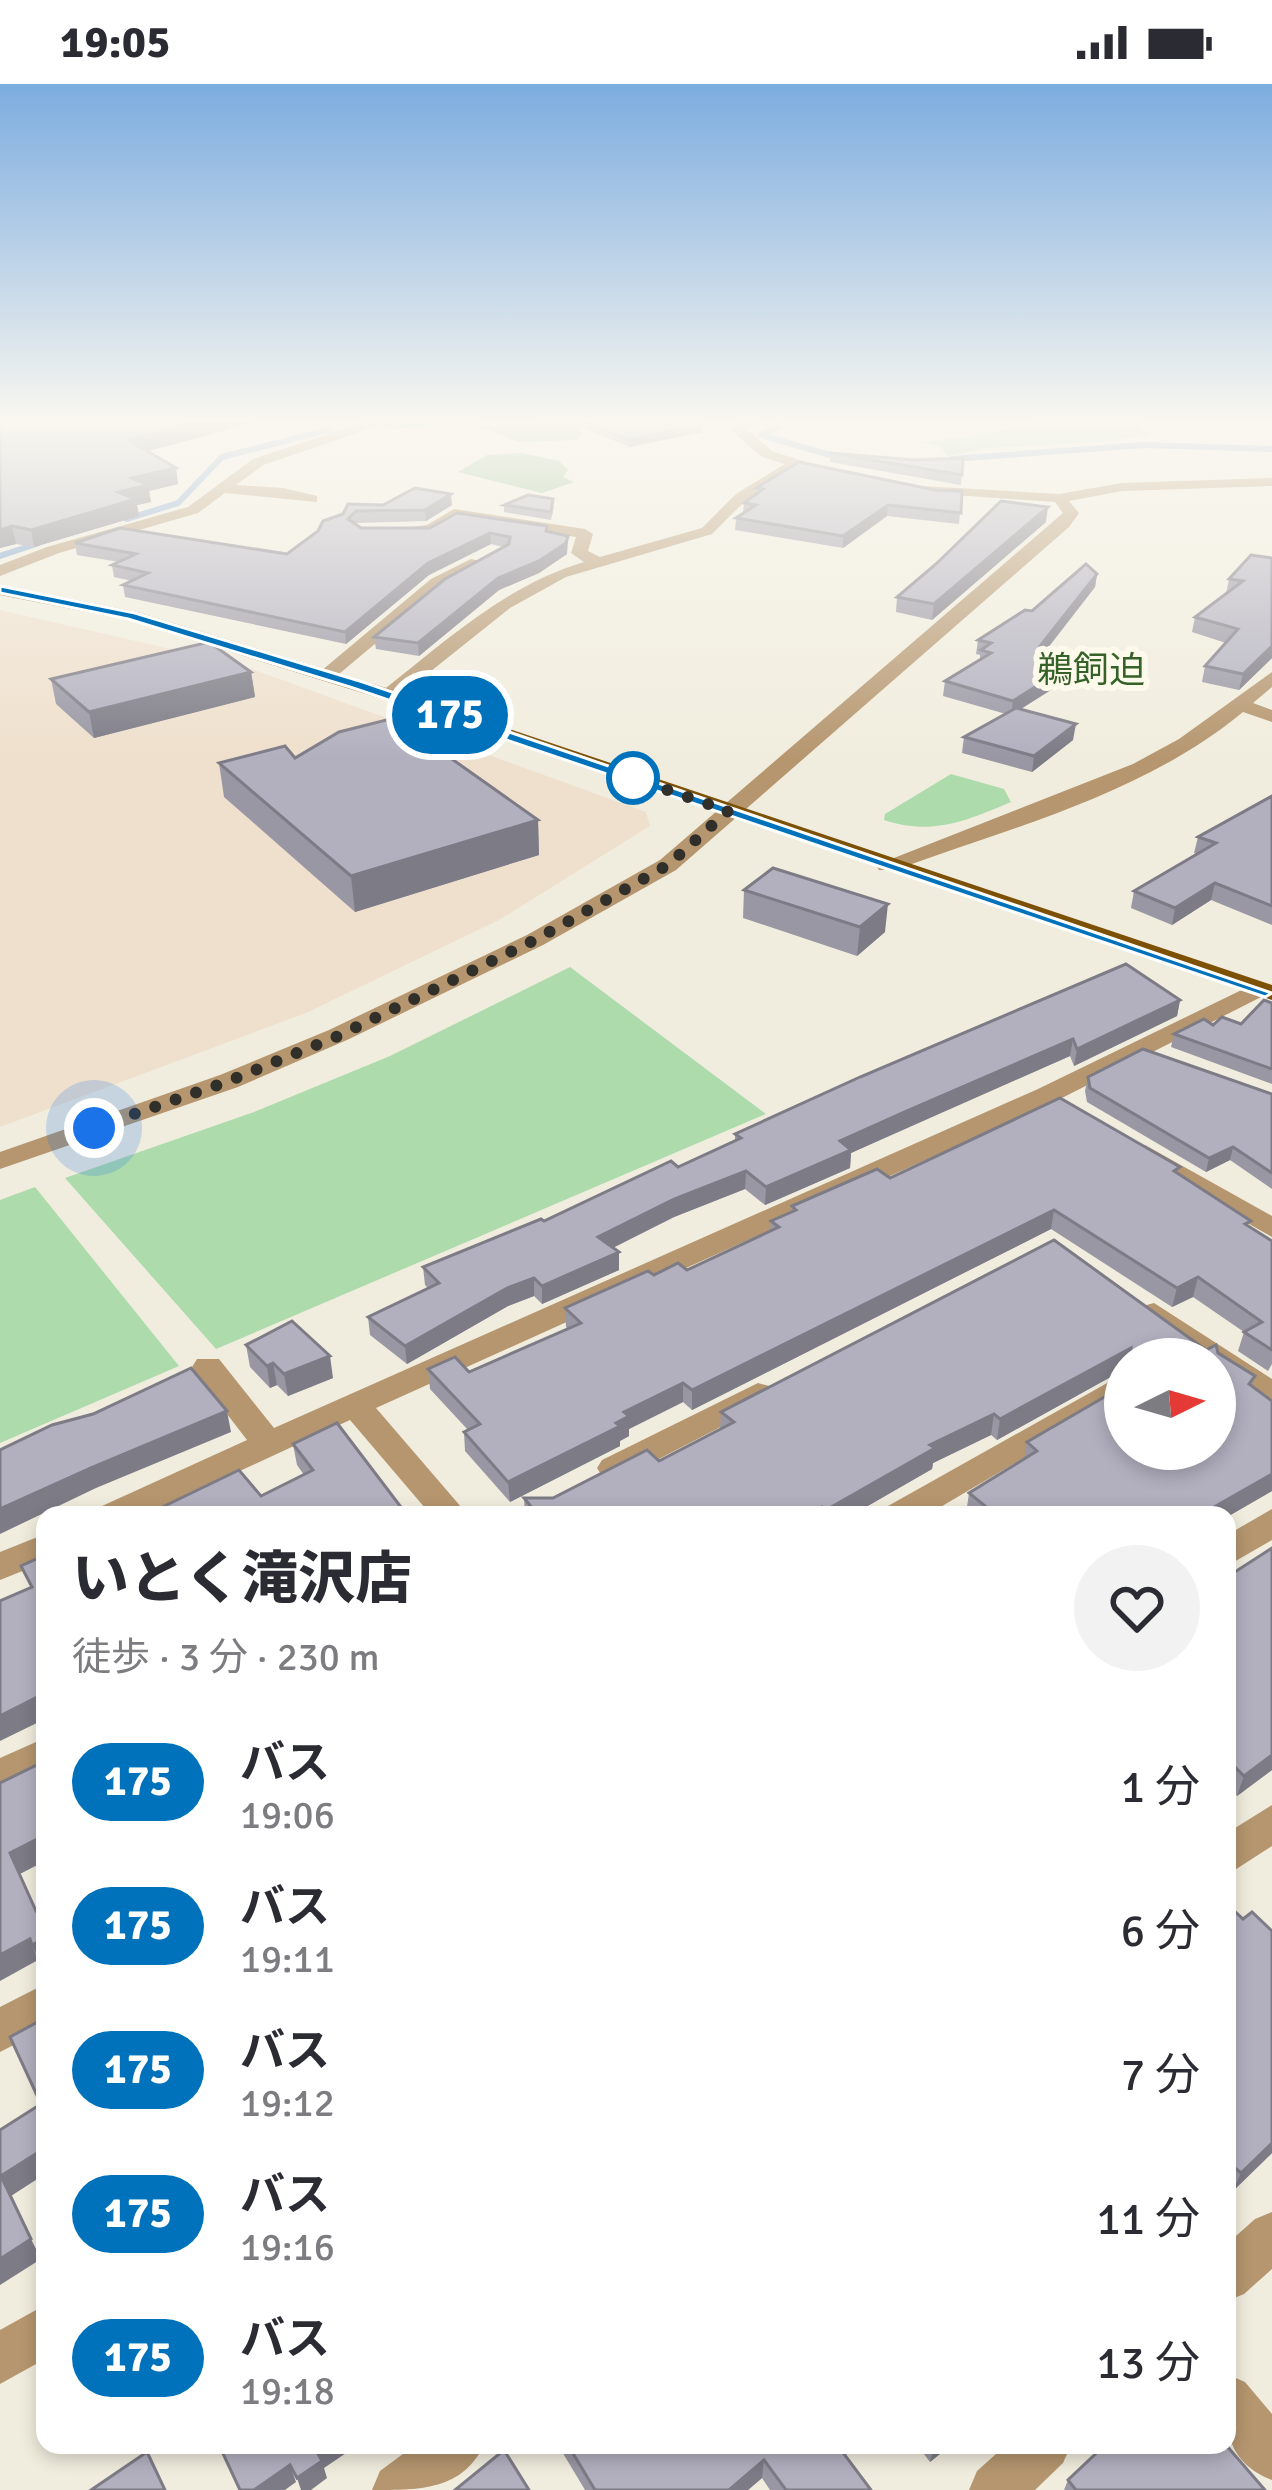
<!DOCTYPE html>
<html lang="ja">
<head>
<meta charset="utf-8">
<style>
  body { margin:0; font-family:Signika,"Noto Sans JP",sans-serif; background:#f2f2f3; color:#2b2b33; height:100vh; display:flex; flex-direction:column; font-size:45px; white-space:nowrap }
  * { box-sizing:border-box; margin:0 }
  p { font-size:39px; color:#7c7c81 }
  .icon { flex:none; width:66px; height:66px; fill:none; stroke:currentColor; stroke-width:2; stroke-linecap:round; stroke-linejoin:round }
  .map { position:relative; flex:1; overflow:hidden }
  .side { position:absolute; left:36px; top:1422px; width:1200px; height:948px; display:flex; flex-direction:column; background:#fff; border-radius:24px; box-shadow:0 6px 18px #0003 }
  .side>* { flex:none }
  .badge { padding:0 24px; border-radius:39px; font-size:42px; line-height:78px }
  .needle { width:78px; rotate:85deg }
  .fabs { position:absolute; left:1104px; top:1254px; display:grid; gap:24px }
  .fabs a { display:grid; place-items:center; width:132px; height:132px; border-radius:50%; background:#fff; box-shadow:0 6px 18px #0003; font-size:60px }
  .you { position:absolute; width:60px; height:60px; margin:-30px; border:9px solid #fff; border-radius:50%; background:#1a73e8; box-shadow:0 0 0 18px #1a73e833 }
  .map>.badge { position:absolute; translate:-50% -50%; box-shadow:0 0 0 6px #fff }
  .round { display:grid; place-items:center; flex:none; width:126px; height:126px; border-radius:63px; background:#f2f2f3 }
  .head { display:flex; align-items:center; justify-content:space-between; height:204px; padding:0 36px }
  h1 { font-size:57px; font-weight:800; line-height:90px }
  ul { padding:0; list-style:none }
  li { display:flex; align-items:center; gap:36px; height:144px; padding:0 36px }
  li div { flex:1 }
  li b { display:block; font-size:45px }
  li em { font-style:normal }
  li .badge { min-width:132px; font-weight:700; text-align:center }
  .status { display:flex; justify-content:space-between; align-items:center; height:84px; padding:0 60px; background:#fff; direction:ltr }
  .status svg { height:33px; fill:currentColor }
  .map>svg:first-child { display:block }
  .commercial { fill:#efe0cd }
  .green { fill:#addbac }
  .forest { fill:#8ebd8d }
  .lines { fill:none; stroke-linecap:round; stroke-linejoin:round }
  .stream { stroke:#7aa0d1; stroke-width:6 }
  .minor { fill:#b5966f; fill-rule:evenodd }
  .major { fill:#7c5005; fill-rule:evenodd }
  .wall { fill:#9997a4 }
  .shaded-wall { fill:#7d7b86 }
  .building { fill:#b2b0bf; stroke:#7d7b86; stroke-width:3 }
  .line { fill:#0072bc; stroke:#fff; stroke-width:3 }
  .walk { stroke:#312f2a; stroke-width:12; stroke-dasharray:0 21.6 }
  .stop-dot { fill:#fff; stroke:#0072bc; stroke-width:6 }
  .labels { text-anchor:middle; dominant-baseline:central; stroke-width:12; stroke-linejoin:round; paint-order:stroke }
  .far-quarter-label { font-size:36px; fill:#356228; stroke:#fefaeb }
</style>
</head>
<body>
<div class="status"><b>19:05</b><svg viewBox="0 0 49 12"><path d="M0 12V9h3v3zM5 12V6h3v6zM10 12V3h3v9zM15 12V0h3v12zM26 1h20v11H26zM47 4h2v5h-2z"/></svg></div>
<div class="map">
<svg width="1272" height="2406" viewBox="0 0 1272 2406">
  <rect width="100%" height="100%" fill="#f1edde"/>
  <polygon class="commercial" points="0,526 241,581 646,728 650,742 499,836 306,929 0,1043"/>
  <g class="green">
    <polygon points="1034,337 1142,337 1146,341 1134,342 1150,350 1111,357 988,364 947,372 941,363 922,358 965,353 963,356 971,362 965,355 973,351 1040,341"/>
    <path d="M951 690 1004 705 1011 718C966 737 932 752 884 736L885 730Z"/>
    <polygon points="570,883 766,1030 216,1265 65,1094 254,1028 390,972"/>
    <polygon points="35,1103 179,1282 0,1359 0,1116"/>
  </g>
  <g class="forest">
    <polygon points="571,338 580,343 581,352 576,356 518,358 478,342"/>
    <polygon points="522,369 559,377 568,386 563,393 574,398 542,409 458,388 487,371"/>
  </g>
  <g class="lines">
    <g class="stream">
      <polyline points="780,337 780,343 761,351 844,375"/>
      <polyline points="388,342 480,337"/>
      <polyline points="952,375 1144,361 1272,365"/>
      <polyline points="127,435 178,419 222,373 331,345"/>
      <polyline points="0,472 39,459"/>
    </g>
    <g class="minor">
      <polygon points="367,337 424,337 378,342 263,381 236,401 283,404 317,412 317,418 225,409 198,429 59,469 0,492 0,481 47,463 188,423 253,375"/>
      <path d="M741 337H757L747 345 772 367 838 389 831 393 798 384 746 416 712 450 566 493 510 524 396 615H382V607C446 557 506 501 584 478L571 469 576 453 457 435 436 449H411V443L427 441 454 425 585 445 593 450 588 467 600 473 702 444 736 410 785 380 762 373 733 348Z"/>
      <polygon points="1272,394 1272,402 1122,407 1069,417 1079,429 1069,443 676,786 543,861 347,956 238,1003 0,1085 0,1068 220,991 329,946 527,851 660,776 1063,429 1055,418 926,409 921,402 1059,410 1122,399"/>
      <polygon points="471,475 485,478 443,503 333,595 321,595 321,587 431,495"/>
      <path d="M1272 588V603L1253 619 1272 626V638L1243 628C1144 710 1013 743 895 786H879L876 781 1133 680 1179 655Z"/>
      <polygon points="1258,898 1270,905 1267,910 1056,1017 376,1324 468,1431 431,1431 350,1336 145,1431 97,1431 102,1422 247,1356 197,1291 192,1283 197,1275 219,1275 274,1344 1038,1005"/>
      <polygon points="1145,1061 1272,1132 1272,1153 1135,1075 1131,1069"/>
      <polygon points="1154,1219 1272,1295 1272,1322 1215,1287 1215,1275 1199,1275 1143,1236 1139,1229 1143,1222"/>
      <polygon points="1125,1289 1125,1314 927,1431 883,1431 888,1422"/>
      <polygon points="758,1299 769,1302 774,1310 769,1318 626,1392 602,1392 597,1384 602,1376"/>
      <polygon points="1272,1425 1272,1456 1227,1482 1227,1451"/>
      <polygon points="45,1450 45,1478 0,1496 0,1468"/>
      <polygon points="45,1654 45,1689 0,1710 0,1674"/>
      <polygon points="1272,1721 1272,1762 1227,1791 1227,1749"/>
      <polygon points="45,1900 45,1945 0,1968 0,1923"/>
      <polygon points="1272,2128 1272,2185 1244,2210 1227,2217 1227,2160 1255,2135"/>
      <polygon points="45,2221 45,2275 0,2300 0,2246"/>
      <path d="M1227 2290 1245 2298 1272 2330V2396C1220 2375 1227 2338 1227 2290Z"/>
      <path d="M415 2361H484C462 2406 421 2406 372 2406L380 2387Z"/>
      <polygon points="1006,2361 1071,2361 1063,2379 1035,2406 969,2406 977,2387"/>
    </g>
    <polygon class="major" points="0,501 137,528 396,607 1272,901 1272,916 382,615 128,536 0,511"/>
  </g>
  <g class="wall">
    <polygon points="0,337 148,368 176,384 178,400 149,407 151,418 137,421 139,432 34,463 16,460 0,464"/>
    <polygon points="567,337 702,337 702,348 629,363"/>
    <polygon points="830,369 914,376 963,374 961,401 830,378"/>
    <polygon points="756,404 962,407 959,440 887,432 843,464 735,446 736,434 743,429 744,419 756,410"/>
    <polygon points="383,421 452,421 426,437 357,439 355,440 361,444 547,442 547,447 568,452 567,470 539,489 499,506 419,572 376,565 374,553 503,463 491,460 429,491 346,560 125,513 123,501 132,497 114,493 112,481 119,478 77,471 75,459 287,470 318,447 323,437"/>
    <polygon points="504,421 554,422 551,436 504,428"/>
    <polygon points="1046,438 932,536 896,528 897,513"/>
    <polygon points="1272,474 1272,574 1239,606 1202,598 1205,582 1226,559 1192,548 1195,533 1226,510 1229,495"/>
    <polygon points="1097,490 1095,503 1048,564 1083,573 1081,587 1021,625 1073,656 1032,688 962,669 964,653 1006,630 943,612 945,597 980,575 980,571 976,570 978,556"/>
    <polygon points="251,588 255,613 94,654 56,620 51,595"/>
    <polygon points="295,674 538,736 539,771 355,828 224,713 219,679"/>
    <polygon points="1272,712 1272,841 1211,816 1172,841 1131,824 1134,807 1197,770 1194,769 1198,753"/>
    <polygon points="744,806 885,848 857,872 743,834"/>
    <polygon points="1180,916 1177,932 1074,982 1070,972 905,1044 851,1069 850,1084 765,1121 745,1105 674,1133 613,1164 619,1186 542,1220 534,1212 508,1222 407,1280 370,1251 368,1233 428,1204 425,1201 423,1183 544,1137 678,1083 735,1057 735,1050"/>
    <polygon points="1272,919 1272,1000 1171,963 1174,950 1213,941 1241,940"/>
    <polygon points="1088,993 1272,1010 1272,1105 1230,1076 1206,1088 1087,1018 1085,1007"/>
    <polygon points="1179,1090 1249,1143 1272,1157 1272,1280 1268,1287 1238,1267 1244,1248 1193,1213 1172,1223 1051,1145 692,1326 683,1318 629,1345 629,1352 620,1357 620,1362 510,1418 465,1367 464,1348 468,1346 430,1305 428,1285 469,1288 568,1245 566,1243 565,1224 654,1191 687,1186 770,1147 771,1137 792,1127 792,1122 890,1094"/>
    <polygon points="1054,1156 1206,1266 1218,1269 1255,1292 1252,1302 1272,1317 1272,1407 1227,1433 1227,1431 966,1430 969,1409 1024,1376 1027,1358 1215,1275 1125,1275 1125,1285 997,1356 991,1351 933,1379 932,1385 852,1431 525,1431 524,1414 553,1414 659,1377 720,1346 721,1328"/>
    <polygon points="246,1261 333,1294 288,1312 277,1301 270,1304 250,1283"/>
    <polygon points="293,1360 407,1431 261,1412 304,1391 297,1381"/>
    <polygon points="1227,1493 1272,1686 1237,1712 1227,1702"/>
    <polygon points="1227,1820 1243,1835 1272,1847 1272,2069 1232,2108 1227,2104"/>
    <polygon points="558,2361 848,2361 846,2372 871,2406 770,2406 762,2394 748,2406 585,2406"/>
    <polygon points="917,2361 951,2361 930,2378"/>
    <polygon points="1068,2396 1265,2406 1064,2406"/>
  </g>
  <g class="shaded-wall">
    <polygon points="200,337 261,337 130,372 128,356"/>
    <polygon points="702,341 702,348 629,363 629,356"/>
    <polygon points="176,384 178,400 149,407 151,418 137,421 139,432 34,463 31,446 118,408 132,394"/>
    <polygon points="451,410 452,421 426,437 425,426"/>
    <polygon points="888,421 887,432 843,464 843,452"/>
    <polygon points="1048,423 1046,438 932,536 934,520"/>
    <polygon points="12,442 16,460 0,464 0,446"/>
    <polygon points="490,449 491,460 429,491 346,560 345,548 428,479"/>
    <polygon points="568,452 567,470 539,489 499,506 419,572 418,559 498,494"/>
    <polygon points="1097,490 1095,503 1038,576 1040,562"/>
    <polygon points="1272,562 1272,574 1239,606 1243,590"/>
    <polygon points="1083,573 1081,587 1011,631 1013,617"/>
    <polygon points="251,588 255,613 94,654 89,628"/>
    <polygon points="1076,640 1073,656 1032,688 1034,672"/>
    <polygon points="538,736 539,771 355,828 351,792"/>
    <polygon points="1215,799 1211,816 1172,841 1175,824"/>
    <polygon points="888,820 885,848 857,872 860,843"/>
    <polygon points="1180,916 1177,932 1074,982 1077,965"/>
    <polygon points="1073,955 1070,972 851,1069 850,1084 765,1121 766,1103 840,1057"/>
    <polygon points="1233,1063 1230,1076 1206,1088 1209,1074"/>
    <polygon points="746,1087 745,1105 674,1133 598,1171 598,1153 674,1115"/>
    <polygon points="1054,1126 1051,1145 692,1326 692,1306"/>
    <polygon points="619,1168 619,1186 542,1220 542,1202"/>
    <polygon points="1198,1193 1193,1213 1172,1223 1177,1204"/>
    <polygon points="534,1194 534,1212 508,1222 407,1280 405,1262 507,1204"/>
    <polygon points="1131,1264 1128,1275 1125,1275 1125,1285 997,1356 1000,1335"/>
    <polygon points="330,1272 333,1294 288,1312 284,1290"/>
    <polygon points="273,1279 277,1301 270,1304 267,1282"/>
    <polygon points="683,1299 683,1318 629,1345 629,1352 620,1357 620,1362 510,1418 508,1398 616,1339 624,1328"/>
    <polygon points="227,1327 231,1348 96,1404 0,1450 0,1425 91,1384"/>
    <polygon points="994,1330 991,1351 933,1379 932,1385 852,1431 825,1431 826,1426 930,1361"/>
    <polygon points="1272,1390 1272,1407 1227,1433 1227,1431 1200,1431"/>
    <polygon points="45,1609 45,1635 0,1657 0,1632"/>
    <polygon points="1272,1671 1272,1686 1237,1712 1244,1692"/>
    <polygon points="45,1751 45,1777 18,1791 10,1769"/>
    <polygon points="45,1854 45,1880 41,1882 32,1861"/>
    <polygon points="30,1855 38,1876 0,1897 0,1871"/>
    <polygon points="1272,2059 1272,2069 1232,2108 1241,2089"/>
    <polygon points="45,2064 45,2090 11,2112 1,2092"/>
    <polygon points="31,2155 41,2175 0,2201 0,2175"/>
    <polygon points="327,2361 358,2361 324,2384 327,2394 311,2406 301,2406 297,2394 317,2368"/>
    <polygon points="935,2361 951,2361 930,2378"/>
    <polygon points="764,2376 762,2394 748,2406 729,2406"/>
    <polygon points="290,2381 296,2398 285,2406 254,2406"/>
  </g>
  <g class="building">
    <polygon points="0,337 200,337 128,356 176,384 132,394 148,401 118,408 136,415 31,446 12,442 0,446"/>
    <polygon points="584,337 702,337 702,341 629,356"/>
    <polygon points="830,369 914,376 963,374 962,391"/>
    <polygon points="799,378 935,406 962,407 961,429 888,421 843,452 736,434 756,421 744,419 763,405 756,404"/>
    <polygon points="415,404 451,410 425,426 356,427 348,435 361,444 430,444 457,429 547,442 546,447 568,452 566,459 539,477 498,494 418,559 374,553 445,495 509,460 510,453 490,449 428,479 345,548 123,501 148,489 112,481 136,470 75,459 120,444 287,470 318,447 323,437 343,430 348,420 383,421"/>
    <polygon points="528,411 553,415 551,428 504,421"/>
    <polygon points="1001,417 1048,423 934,520 897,513 936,480"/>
    <polygon points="1251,471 1272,474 1272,562 1243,590 1205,582 1238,545 1195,533 1243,497 1229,495"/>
    <polygon points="1086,480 1097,490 1040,562 1083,573 1013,617 945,597 991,569 981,566 991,559 978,556 1025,526 1032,527"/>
    <polygon points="209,558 251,588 89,628 51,595"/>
    <polygon points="1016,624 1076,640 1034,672 964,653"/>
    <polygon points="394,634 538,736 351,792 219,679 285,662 295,674 339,648"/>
    <polygon points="1272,712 1272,822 1215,799 1175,824 1134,807 1216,759 1198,753"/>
    <polygon points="773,784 888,820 860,843 744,806"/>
    <polygon points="1126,880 1180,916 1077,965 1073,955 907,1027 840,1057 851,1066 766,1103 746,1087 674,1115 598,1153 619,1168 542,1202 534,1194 507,1204 405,1262 368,1233 439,1199 423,1183 541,1135 544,1137 671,1077 678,1083 741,1054 735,1050 860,993"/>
    <polygon points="1264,916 1272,919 1272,985 1174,950 1204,935 1213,941 1222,933 1241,940"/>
    <polygon points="1143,965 1272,1010 1272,1089 1233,1063 1209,1074 1090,1004 1088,993"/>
    <polygon points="1060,1014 1180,1083 1174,1087 1251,1137 1245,1140 1272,1157 1272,1266 1244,1248 1262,1238 1198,1193 1177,1204 1054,1126 692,1306 683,1299 624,1328 629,1332 616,1339 620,1342 508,1398 464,1348 480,1340 428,1285 455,1273 469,1288 581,1239 565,1224 648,1187 654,1191 678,1179 687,1186 779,1143 771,1137 796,1126 792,1122 877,1085 890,1094"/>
    <polygon points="1054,1156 1206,1266 1216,1261 1218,1269 1255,1292 1249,1300 1272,1317 1272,1390 1200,1431 996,1431 969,1409 1037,1367 1027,1358 1125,1301 1125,1365 1215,1365 1215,1275 1131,1275 1131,1264 1000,1335 994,1330 930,1361 935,1364 826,1426 822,1423 807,1431 538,1431 524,1414 553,1414 647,1366 659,1377 734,1338 721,1328"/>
    <polygon points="292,1237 330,1272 284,1290 273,1279 267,1282 246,1261"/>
    <polygon points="191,1284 227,1327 91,1384 0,1425 0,1366 52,1341 93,1330"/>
    <polygon points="337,1339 407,1431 146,1431 239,1386 261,1412 313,1386 293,1360"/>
    <polygon points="1272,1464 1272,1671 1244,1692 1227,1675 1227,1493"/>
    <polygon points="45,1471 45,1609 0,1632 0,1517 32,1503 21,1482"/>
    <polygon points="45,1677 45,1751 10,1769 36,1827 45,1822 45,1854 32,1861 30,1855 0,1871 0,1699"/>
    <polygon points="1227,1820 1243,1835 1252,1828 1272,1847 1272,2059 1241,2089 1235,2084 1227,2091"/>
    <polygon points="45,1934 45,2064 1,2092 31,2155 0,2175 0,2046 41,2020 10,1953"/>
    <polygon points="219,2361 327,2361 317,2368 322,2377 297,2394 290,2381 254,2406 240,2406"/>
    <polygon points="568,2361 846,2361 841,2366 871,2406 786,2406 764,2376 729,2406 595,2406"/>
    <polygon points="1105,2361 1226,2361 1265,2406 1076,2406 1068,2396"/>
    <polygon points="504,2366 529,2406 455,2406"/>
    <polygon points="147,2368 165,2406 91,2406"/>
  </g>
  <linearGradient id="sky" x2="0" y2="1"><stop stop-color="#7cacdf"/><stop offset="0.5" stop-color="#f9f7f0"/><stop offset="1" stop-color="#f9f7f0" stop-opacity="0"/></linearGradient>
  <rect width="1272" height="674" fill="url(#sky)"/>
  <polygon class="line" points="0,502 135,529 363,598 1272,909 1265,913 353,604 128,535 0,509"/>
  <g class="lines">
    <polyline class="walk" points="94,1044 229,997 338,952 535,856 668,781 728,727 633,694"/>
  </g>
  <circle class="stop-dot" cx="633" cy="694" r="24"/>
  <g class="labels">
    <g class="far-quarter-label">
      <text x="1091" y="586">鵜飼迫</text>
    </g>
  </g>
</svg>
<div class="fabs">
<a><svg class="needle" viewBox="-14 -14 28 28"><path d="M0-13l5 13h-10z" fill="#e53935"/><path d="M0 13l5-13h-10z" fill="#7c7c81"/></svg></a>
</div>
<div class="you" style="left:94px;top:1044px"></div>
<b class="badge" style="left:450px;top:631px;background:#0072bc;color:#fff">175</b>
<section class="side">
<div class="head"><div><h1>いとく滝沢店</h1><p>徒歩 · 3 分 · 230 m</p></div><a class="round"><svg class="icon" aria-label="heart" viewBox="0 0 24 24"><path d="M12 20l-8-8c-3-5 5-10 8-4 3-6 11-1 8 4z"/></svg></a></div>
<ul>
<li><span class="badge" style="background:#0072bc;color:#fff">175</span><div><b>バス</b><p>19:06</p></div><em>1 分</em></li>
<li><span class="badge" style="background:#0072bc;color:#fff">175</span><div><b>バス</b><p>19:11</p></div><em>6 分</em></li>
<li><span class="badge" style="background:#0072bc;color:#fff">175</span><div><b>バス</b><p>19:12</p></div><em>7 分</em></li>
<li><span class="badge" style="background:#0072bc;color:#fff">175</span><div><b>バス</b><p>19:16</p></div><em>11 分</em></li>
<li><span class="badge" style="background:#0072bc;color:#fff">175</span><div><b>バス</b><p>19:18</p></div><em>13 分</em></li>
</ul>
</section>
</div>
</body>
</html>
